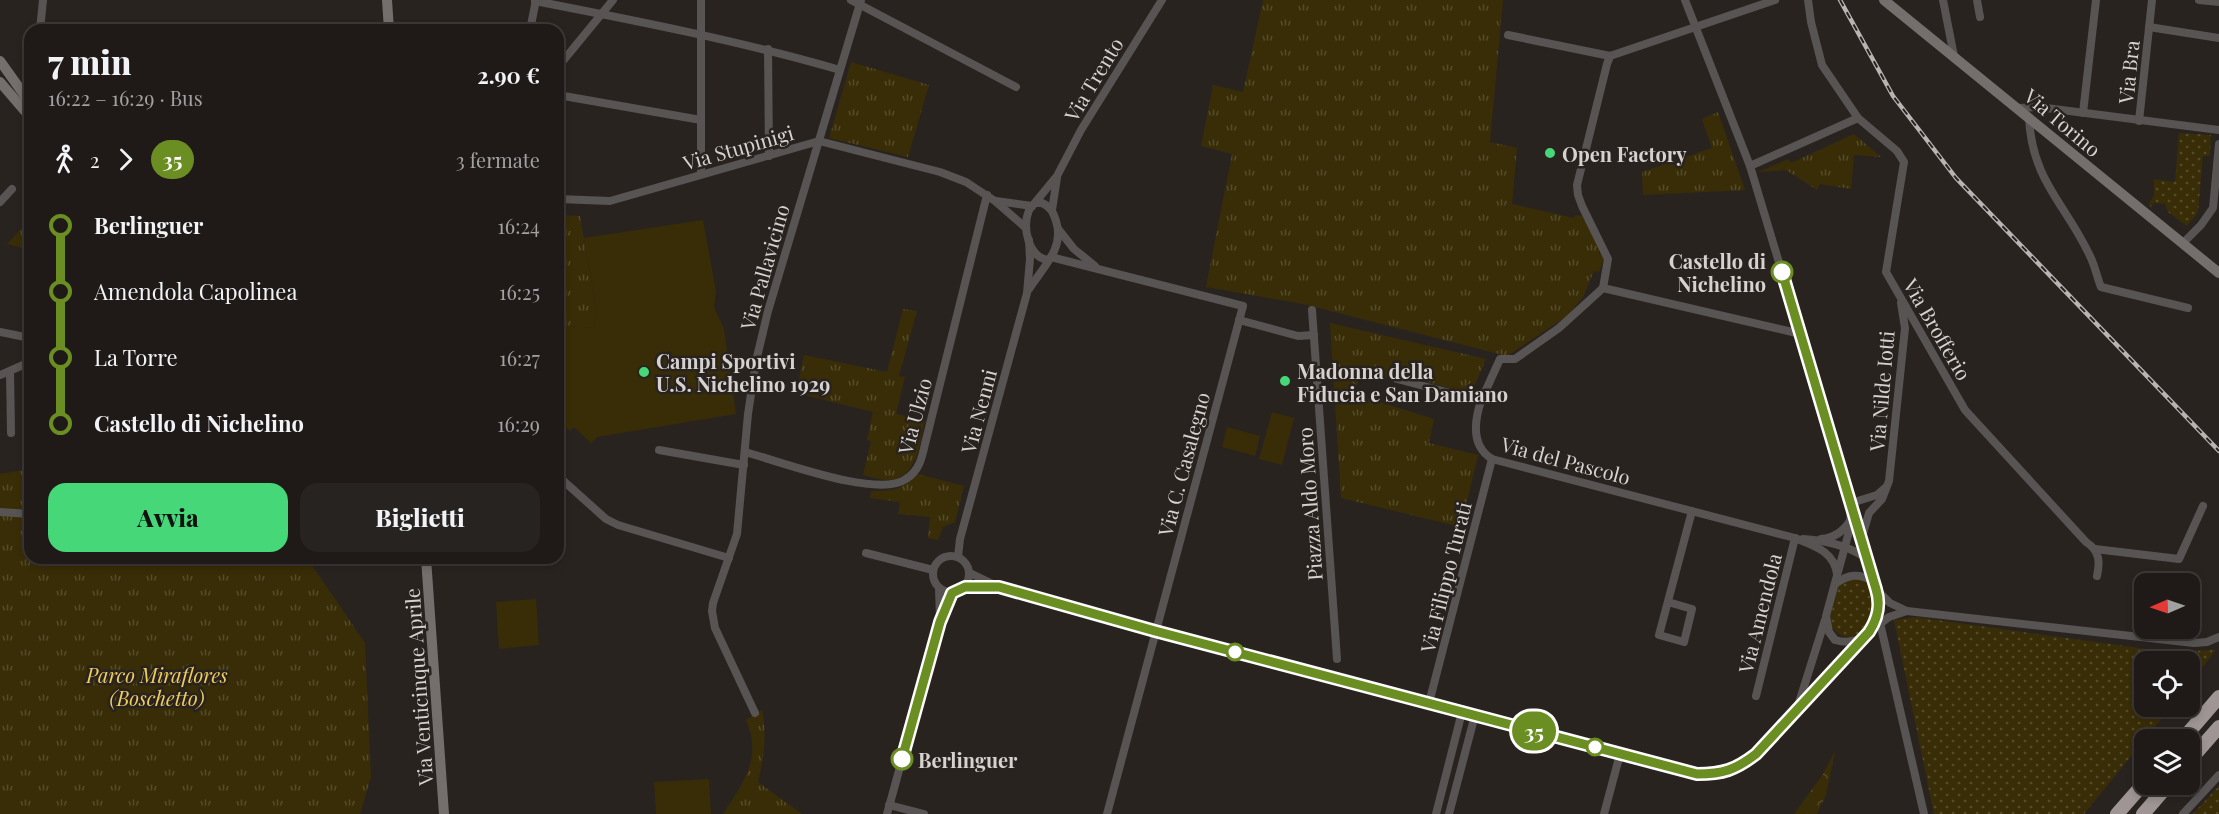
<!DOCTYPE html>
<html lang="it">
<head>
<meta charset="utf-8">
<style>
  body { margin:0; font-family:"Playfair Display",serif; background:#272321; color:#f1f3f6; height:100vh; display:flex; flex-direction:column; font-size:22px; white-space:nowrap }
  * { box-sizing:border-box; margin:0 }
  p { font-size:20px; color:#a1a1a2 }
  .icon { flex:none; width:33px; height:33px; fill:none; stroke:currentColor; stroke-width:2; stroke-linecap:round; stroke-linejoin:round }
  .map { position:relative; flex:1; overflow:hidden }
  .panel { position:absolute; left:24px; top:24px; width:540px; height:540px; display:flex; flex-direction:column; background:#1f1a18; border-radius:18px; box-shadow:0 3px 9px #0003,0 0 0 2px #3c3837 }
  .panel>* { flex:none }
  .badge { padding:0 12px; border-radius:20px; font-size:21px; line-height:39px }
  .needle { width:39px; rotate:268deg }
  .controls { position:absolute; left:2134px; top:573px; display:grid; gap:12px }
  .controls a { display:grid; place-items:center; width:66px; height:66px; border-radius:12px; background:#1f1a18; box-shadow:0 3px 9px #0003,0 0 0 2px #3c3837; font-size:30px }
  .map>.badge { position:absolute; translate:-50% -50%; box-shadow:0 0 0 3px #fff }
  .legs { display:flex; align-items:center; gap:9px; height:66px; padding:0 24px; font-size:20px }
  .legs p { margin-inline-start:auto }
  .overview { display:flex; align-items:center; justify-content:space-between; height:102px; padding:0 24px }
  h1 { font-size:33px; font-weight:800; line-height:45px }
  .cta { display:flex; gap:12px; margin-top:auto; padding:12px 24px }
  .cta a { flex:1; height:69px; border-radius:18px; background:#46d779; color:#111; font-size:24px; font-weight:800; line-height:69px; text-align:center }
  .cta a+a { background:#272321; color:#f1f3f6 }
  ul { padding:0 24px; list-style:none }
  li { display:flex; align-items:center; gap:21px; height:66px; font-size:22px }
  li i { display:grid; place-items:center; width:9px; height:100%; margin:0 8px; background:currentColor }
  li i::after { content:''; width:15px; height:15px; margin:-8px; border:4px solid; border-radius:50%; background:#1f1a18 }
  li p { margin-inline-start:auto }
  li:first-child i { background:linear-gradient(#0000 50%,currentColor 0) }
  li:last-child i { background:linear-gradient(currentColor 50%,#0000 0) }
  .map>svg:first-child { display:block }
  .grass { fill:url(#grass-dots) }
  .forest { fill:url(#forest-crowns) }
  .park { fill:url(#park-tufts) }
  .pitch { fill:#382d07 }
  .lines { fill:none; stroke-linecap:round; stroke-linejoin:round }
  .street { stroke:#575453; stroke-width:8 }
  .secondary { stroke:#746f6d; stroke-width:10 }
  .highway { stroke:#9e9594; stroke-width:14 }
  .rail-casing { stroke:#b8b4b2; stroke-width:4.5 }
  .rail { stroke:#292320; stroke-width:2; stroke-dasharray:7; stroke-linecap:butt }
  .line-1-casing { stroke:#fff; stroke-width:14 }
  .line-1 { stroke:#6b8e23; stroke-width:9 }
  .poi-dot { fill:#46d779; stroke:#292320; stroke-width:2 }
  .stop-1-dot { fill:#fff; stroke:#6b8e23; stroke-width:3 }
  .labels { text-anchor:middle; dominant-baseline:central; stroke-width:5; stroke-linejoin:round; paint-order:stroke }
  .street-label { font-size:20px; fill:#d6d2d0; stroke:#292320 }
  .poi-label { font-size:20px; font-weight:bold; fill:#d6d2d0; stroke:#292320; text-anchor:start }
  .stop-label { font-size:20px; font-weight:bold; fill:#d6d2d0; stroke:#292320; text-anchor:end }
  .park-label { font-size:20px; font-style:italic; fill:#f1ce5a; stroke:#292320 }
</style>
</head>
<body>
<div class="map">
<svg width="2219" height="814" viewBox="0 0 2219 814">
  <defs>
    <pattern id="grass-dots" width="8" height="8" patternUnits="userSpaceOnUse" patternTransform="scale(1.5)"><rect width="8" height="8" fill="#382d07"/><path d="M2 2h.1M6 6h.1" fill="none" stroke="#544b2a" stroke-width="1.8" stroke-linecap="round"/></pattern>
    <pattern id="forest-crowns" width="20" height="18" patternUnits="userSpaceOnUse" patternTransform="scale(1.5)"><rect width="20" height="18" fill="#382d07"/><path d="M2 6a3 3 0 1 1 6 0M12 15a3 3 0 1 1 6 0" fill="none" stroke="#544b2a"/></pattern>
    <pattern id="park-tufts" width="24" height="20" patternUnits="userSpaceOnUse" patternTransform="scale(1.5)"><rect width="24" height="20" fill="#382d07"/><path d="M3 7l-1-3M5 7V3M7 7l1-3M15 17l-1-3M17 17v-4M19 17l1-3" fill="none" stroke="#544b2a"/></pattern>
  </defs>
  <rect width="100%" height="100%" fill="#292320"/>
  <g class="grass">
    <polygon points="2179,133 2211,135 2210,156 2203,156 2198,212 2187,226 2168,212 2165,204 2154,203 2151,207 2148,205 2154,196 2154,179 2175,182"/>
    <path d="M1861 579 1871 584C1878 603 1878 627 1855 636 1850 638 1842 637 1838 633 1834 631 1831 625 1829 622L1838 586 1842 581Z"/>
    <polygon points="1915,617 2168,652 2216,650 2190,683 2190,662 2145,662 2145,706 2171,707 2084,814 1934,814 1894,620"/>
    <polygon points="2219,786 2219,814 2193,814"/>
  </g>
  <polygon class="forest" points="1835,751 1826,795 1818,812 1816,814 1794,814 1823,774"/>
  <g class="park">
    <polygon points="1263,0 1503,0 1490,142 1517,148 1512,204 1574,218 1575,215 1582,216 1599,242 1599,254 1602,254 1604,259 1599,272 1594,271 1583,297 1567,316 1507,356 1303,304 1206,287 1232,154 1201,146 1213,85 1243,92"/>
    <polygon points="851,62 929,85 908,157 829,138"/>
    <polygon points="1718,112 1745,190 1643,195 1642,172 1712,148 1702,119"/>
    <polygon points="1854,134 1881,157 1854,155 1851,189 1820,184 1817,190 1786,170 1758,172 1789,159 1791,163"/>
    <polygon points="558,215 580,216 597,314 593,328 558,325"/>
    <polygon points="30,219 30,250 7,244"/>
    <path d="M903 309 917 311 899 376 905 377 896 414 925 420C920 441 918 475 892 480 884 481 871 477 863 475L871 441 867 440 873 412 796 393 804 355 887 372Z"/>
    <polygon points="1330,323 1486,359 1471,394 1406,376 1407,368 1391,364 1387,378 1361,370 1354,394 1434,419 1429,443 1478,455 1461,527 1341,498"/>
    <polygon points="30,469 30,558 307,558 365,643 371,777 360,814 0,814 0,474"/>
    <path d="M918 474 964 486 955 522 943 527 938 540 928 538 930 517 898 514 900 502 870 498 871 491C894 491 902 490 918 474Z"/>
    <path d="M762 710C767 735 764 758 758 782L802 814H723C743 783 763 758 746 720Z"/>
  </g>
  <g class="pitch">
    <polygon points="703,220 716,291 714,307 724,329 736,414 597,437 591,443 574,427 570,431 558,419 558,325 593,328 597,314 584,238"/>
    <polygon points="1272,412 1294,418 1282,465 1259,459"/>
    <polygon points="1227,427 1260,436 1255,456 1222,447"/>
    <polygon points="536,599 539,645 499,649 496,602"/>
    <polygon points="709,779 711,814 656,814 654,782"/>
  </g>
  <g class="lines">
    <g class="street">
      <polyline points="851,0 1016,87"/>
      <path d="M1685 0 1750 166 1845 482C1853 509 1860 536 1868 562 1871 574 1877 586 1879 598 1882 625 1863 648 1835 640L1829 632 1826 616 1850 528 1851 503"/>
      <path d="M1808 0 1811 22 1822 65 1858 118 1897 151 1904 162 1886 272 1965 410 2086 542C2100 551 2100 562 2097 576"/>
      <polyline points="1943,0 1954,56"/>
      <polyline points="1977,0 1980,17"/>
      <polyline points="2199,0 2219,2"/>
      <path d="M535 1C638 21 740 41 840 70"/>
      <polyline points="2149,27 2219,38"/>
      <polyline points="40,30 43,0"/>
      <polyline points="530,30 536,0"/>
      <polyline points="1508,35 1610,56 1775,0"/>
      <polyline points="768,49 769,156"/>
      <polyline points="558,67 613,0"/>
      <polyline points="558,95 701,120"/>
      <polyline points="2018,108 2038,107 2219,130"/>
      <polyline points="2083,113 2096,0"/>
      <path d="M2029 118C2032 181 2066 204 2090 256 2095 266 2097 277 2101 287L2188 308"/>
      <polyline points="2139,121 2152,0"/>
      <polyline points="819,141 940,172 966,182 995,201 1026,228"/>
      <polyline points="1750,166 1858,118"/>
      <polyline points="701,174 701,0"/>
      <polyline points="558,199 610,201 819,141"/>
      <polyline points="996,201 1032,206"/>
      <polyline points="0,202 12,189"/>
      <polyline points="1052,210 1057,178"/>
      <polyline points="1059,230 1074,249 1095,266"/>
      <polyline points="2183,243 2201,225 2213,208 2219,144"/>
      <polyline points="1051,257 1243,306 1107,814"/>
      <path d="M1048 260C1028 257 1022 227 1029 210L1057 176 1081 130 1162 0"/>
      <polyline points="1603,288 1608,259 1582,206 1578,195 1577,185 1607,64 1610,56"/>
      <polyline points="1603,288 1801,334"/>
      <path d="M1029 289C1043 267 1065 248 1056 221 1053 212 1051 207 1042 203H1036"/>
      <polyline points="1312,310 1337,659"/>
      <polyline points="1239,320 1298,336 1314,335"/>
      <polyline points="0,332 25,337 30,350"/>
      <polyline points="10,372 11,433"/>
      <polyline points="0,375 30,362"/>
      <path d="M1397 379 1481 401C1474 422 1471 446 1492 459L1795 538C1814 546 1834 551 1837 574"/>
      <polyline points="1481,401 1500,359 1515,359 1559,328 1603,288"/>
      <polyline points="659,450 744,465"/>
      <path d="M745 452C779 461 878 499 906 479 919 471 922 458 925 444L987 195"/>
      <polyline points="558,476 606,519 618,525 729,558"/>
      <polyline points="1851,503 1877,495 1885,488"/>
      <polyline points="0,512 30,514"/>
      <polyline points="1862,537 1869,513 1882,499 1889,481 1905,328 1901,303"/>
      <path d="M1803 539C1824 540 1849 546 1866 558"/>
      <path d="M1821 539C1834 538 1843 532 1850 521"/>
      <polyline points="2095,549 2179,559 2203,506"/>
      <polyline points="866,553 933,570"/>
      <circle cx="951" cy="574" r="18"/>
      <polyline points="958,557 960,539 1027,293 1030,259 1029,240"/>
      <polyline points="970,573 999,587 1155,631 1697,774 1728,772 1756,754 1861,639"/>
      <path d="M1835 584C1848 574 1859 573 1873 581"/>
      <polyline points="965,587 997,587"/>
      <polyline points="939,588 940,618"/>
      <polyline points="1879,592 1890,603 1907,611 2194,643 2207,642 2219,637"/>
      <polyline points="1668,602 1692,609 1684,642 1659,635 1692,511"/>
      <polyline points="1880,623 1924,814"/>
      <polyline points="1877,626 1889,617 1907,611"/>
      <polyline points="1756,696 1795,538"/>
      <polyline points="1429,703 1492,459"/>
      <polyline points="1797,709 1825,620"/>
      <polyline points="755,713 715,628 712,611 713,603 737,534 748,414 756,361 768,311 861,0"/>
      <polyline points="889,805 924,814"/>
      <polyline points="887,814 940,622 952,593"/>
      <polyline points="1436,814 1462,712"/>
      <polyline points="1449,814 1475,715"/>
      <polyline points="1604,814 1620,754"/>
      <polyline points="2183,814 2219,775"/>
    </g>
    <g class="secondary">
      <polyline points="387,0 389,30"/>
      <polyline points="1884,0 2219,273"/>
      <polyline points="0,61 30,103"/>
      <polyline points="0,82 30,117"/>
      <polyline points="426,558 444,814"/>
    </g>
    <g class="highway">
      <polyline points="2182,740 2219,697"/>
      <polyline points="2190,760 2219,727"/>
      <polyline points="2117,814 2145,782"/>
      <polyline points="2143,814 2169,784"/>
    </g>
    <g class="rail-casing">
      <polyline id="rail" points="1840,0 1893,96 1956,178 2219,451"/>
    </g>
    <use href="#rail" class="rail"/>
  </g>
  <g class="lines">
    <g class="line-1-casing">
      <path id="line-1" d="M902 759 940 622 952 593 965 587H999L1155 631 1697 774C1723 774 1735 770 1756 754L1869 632C1878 618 1881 605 1876 589L1782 272"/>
    </g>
    <use href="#line-1" class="line-1"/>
  </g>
  <g class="poi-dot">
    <circle cx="1550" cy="153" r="6"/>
    <circle cx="644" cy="372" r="6"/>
    <circle cx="1285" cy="381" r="6"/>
  </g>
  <g class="stop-1-dot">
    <circle cx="1782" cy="272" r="10"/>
    <circle cx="1235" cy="652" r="8"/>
    <circle cx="1595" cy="747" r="8"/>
    <circle cx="902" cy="759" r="10"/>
  </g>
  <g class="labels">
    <g class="street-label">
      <text transform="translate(2128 72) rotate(-84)">Via Bra</text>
      <text transform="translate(1093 79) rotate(-59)">Via Trento</text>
      <text transform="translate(2063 122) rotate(40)">Via Torino</text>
      <text transform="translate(738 147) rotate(-16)">Via Stupinigi</text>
      <text transform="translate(764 267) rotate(-74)">Via Pallavicino</text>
      <text transform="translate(1938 329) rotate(60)">Via Brofferio</text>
      <text transform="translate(1881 391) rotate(-85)">Via Nilde Iotti</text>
      <text transform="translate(978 411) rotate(-75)">Via Nenni</text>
      <text transform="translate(914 416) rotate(-75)">Via Ulzio</text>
      <text transform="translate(1566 460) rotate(15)">Via del Pascolo</text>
      <text transform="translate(1183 464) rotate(-75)">Via C. Casalegno</text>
      <text transform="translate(1309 504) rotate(-94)">Piazza Aldo Moro</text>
      <text transform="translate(1445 577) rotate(-76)">Via Filippo Turati</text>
      <text transform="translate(1759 613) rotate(-76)">Via Amendola</text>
      <text transform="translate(418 687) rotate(-94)">Via Venticinque Aprile</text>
    </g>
    <g class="poi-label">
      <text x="1562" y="153">Open Factory</text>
      <text x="656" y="360">Campi Sportivi<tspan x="656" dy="23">U.S. Nichelino 1929</tspan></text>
      <text x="1297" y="370">Madonna della<tspan x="1297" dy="23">Fiducia e San Damiano</tspan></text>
    </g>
    <g class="stop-label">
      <text x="1766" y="260">Castello di<tspan x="1766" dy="23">Nichelino</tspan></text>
      <text x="918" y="759" text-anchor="start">Berlinguer</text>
    </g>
    <g class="park-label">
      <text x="157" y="674">Parco Miraflores<tspan x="157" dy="23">(Boschetto)</tspan></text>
    </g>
  </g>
</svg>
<div class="controls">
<a><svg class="needle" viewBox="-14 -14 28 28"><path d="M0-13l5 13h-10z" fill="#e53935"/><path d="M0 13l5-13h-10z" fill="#a1a1a2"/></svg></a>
<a><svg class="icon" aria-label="locate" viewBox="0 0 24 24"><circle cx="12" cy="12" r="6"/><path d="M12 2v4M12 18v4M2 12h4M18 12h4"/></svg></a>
<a><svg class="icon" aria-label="layers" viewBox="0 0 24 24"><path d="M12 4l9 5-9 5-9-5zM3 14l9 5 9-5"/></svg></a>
</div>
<b class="badge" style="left:1534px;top:731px;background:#6b8e23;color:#fff">35</b>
<section class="panel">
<div class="overview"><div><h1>7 min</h1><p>16:22 – 16:29 · Bus</p></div><b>2.90 €</b></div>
<div class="legs"><svg class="icon" aria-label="walk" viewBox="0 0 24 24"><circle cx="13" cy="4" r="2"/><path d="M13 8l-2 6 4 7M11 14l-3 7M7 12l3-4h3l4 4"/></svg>2<svg class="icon" aria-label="forward" viewBox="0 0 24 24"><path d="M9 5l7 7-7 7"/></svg><b class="badge" style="background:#6b8e23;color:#fff">35</b><p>3 fermate</p></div>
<ul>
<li><i style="color:#6b8e23"></i><b>Berlinguer</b><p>16:24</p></li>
<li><i style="color:#6b8e23"></i><span>Amendola Capolinea</span><p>16:25</p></li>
<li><i style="color:#6b8e23"></i><span>La Torre</span><p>16:27</p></li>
<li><i style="color:#6b8e23"></i><b>Castello di Nichelino</b><p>16:29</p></li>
</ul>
<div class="cta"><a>Avvia</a><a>Biglietti</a></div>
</section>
</div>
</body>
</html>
